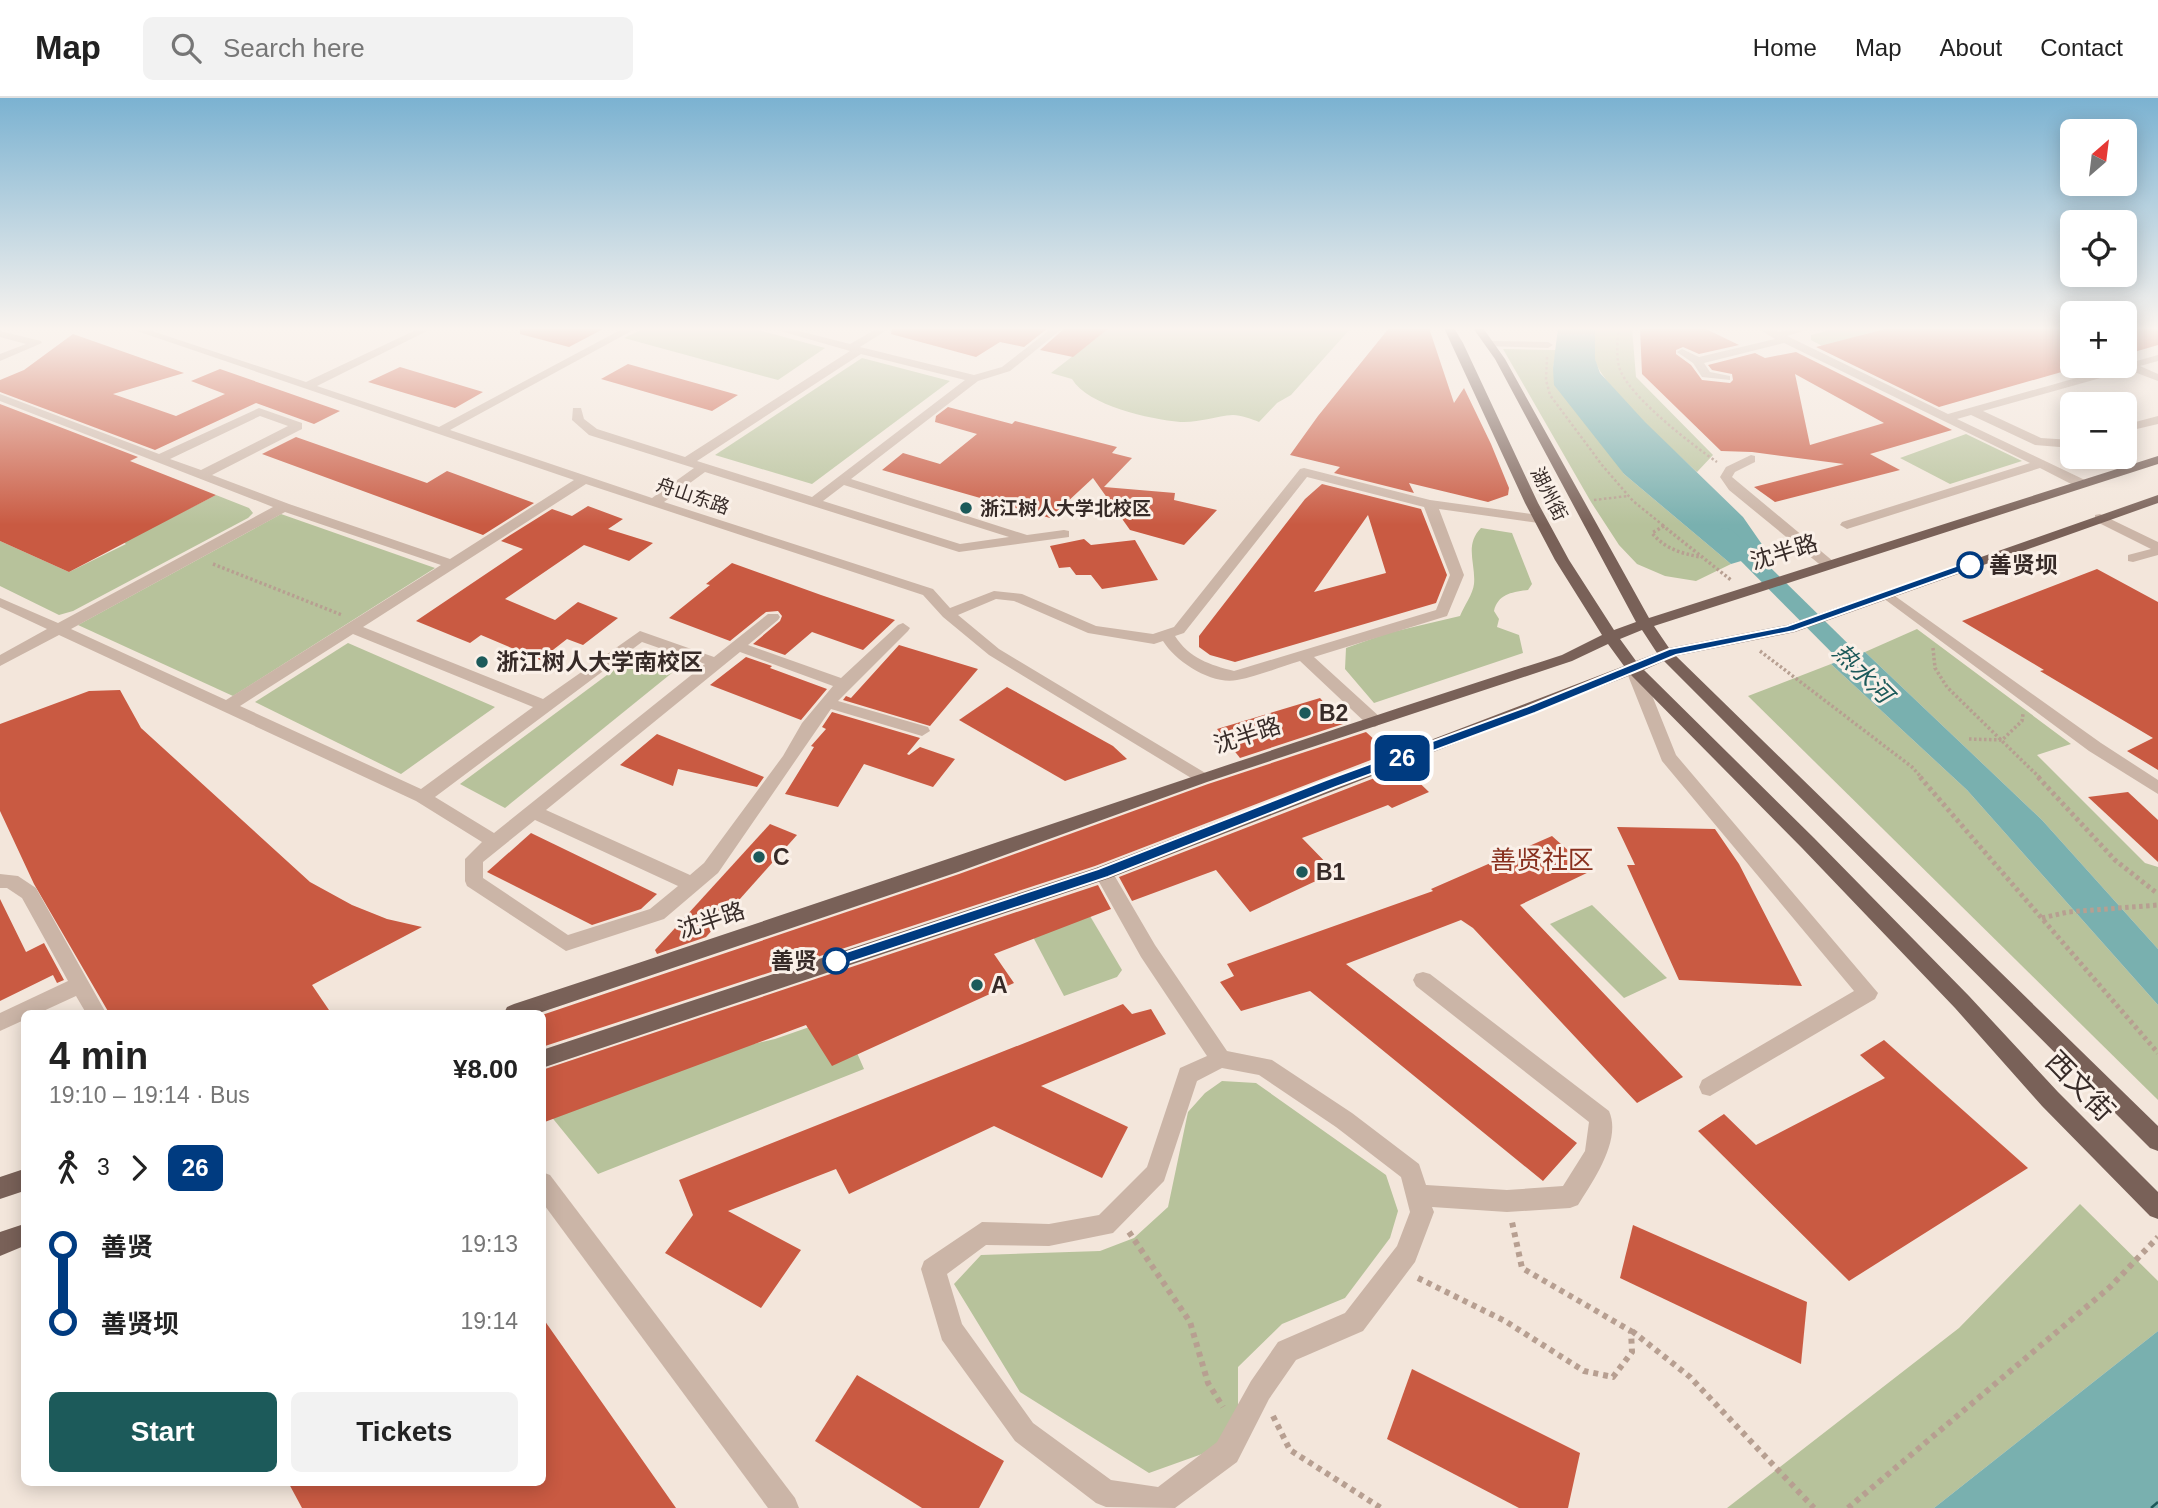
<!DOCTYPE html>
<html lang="en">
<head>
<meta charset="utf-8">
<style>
  body { margin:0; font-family:Arial,"Noto Sans SC",sans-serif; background:#f2f2f2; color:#222; height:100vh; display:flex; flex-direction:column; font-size:26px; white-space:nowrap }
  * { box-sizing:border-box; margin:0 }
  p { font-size:23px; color:#767676 }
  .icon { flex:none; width:38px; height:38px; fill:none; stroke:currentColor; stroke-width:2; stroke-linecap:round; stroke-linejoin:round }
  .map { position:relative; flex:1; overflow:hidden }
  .details { position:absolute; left:21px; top:912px; width:525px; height:476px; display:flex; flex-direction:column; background:#fff; border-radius:10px; box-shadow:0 4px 18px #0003 }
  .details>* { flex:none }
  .badge { padding:0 14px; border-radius:10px; font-size:24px; line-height:46px }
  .needle { width:46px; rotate:28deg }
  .controls { position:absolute; left:2060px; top:21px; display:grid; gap:14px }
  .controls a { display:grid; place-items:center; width:77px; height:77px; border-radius:10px; background:#fff; box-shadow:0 4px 18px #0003; font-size:35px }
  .map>.badge { position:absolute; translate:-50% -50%; box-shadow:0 0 0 4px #fff }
  .legs { display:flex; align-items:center; gap:10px; height:77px; padding:0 28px; font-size:23px }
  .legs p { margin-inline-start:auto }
  .head { display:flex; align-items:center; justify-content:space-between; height:119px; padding:0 28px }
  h1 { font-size:38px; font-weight:700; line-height:52px }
  .cta { display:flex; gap:14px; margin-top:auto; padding:14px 28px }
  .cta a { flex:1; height:80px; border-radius:10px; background:#1c5a5a; color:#fff; font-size:28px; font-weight:700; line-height:80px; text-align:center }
  .cta a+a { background:#f2f2f2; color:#222 }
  ul { padding:0 28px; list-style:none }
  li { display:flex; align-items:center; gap:24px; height:77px; font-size:26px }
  li i { display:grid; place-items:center; width:10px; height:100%; margin:0 9px; background:currentColor }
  li i::after { content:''; width:18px; height:18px; margin:-9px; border:5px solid; border-radius:50%; background:#fff }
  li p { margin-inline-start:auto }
  li:first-child i { background:linear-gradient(#0000 50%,currentColor 0) }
  li:last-child i { background:linear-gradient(currentColor 50%,#0000 0) }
  header { display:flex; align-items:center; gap:42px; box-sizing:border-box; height:98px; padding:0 35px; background:#fff; border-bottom:2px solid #e0e0e0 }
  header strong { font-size:33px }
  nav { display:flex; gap:38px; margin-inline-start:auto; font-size:24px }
  .search { width:490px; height:63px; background:#f2f2f2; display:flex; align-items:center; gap:18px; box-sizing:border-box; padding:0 24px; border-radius:10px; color:#767676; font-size:26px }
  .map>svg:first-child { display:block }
  .green { fill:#b7c29b }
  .water { fill:#79b0af }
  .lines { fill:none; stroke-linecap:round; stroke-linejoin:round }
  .canal { fill:#79b0af; fill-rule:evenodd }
  .ferry { stroke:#1c5a5a; stroke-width:2.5; stroke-dasharray:12 10; stroke-linecap:butt }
  .building { fill:#c95a42; fill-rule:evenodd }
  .path-far3 { stroke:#b79f91; stroke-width:2.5; stroke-dasharray:2.5 2.5; stroke-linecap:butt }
  .path-far2 { stroke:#b79f91; stroke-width:3.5; stroke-dasharray:2.5 2.5; stroke-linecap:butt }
  .path-far1 { stroke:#b79f91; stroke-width:5; stroke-dasharray:3.5 3.5; stroke-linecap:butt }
  .path { stroke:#b79f91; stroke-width:6; stroke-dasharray:5 5; stroke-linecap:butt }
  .minor { fill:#cbb5a7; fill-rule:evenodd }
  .major { fill:#796158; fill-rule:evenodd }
  .line-1 { fill:#003b80; stroke:#fff; stroke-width:2 }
  .poi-dot { fill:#1c5a5a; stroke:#faf0e8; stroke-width:2.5 }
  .stop-1-dot { fill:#fff; stroke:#003b80; stroke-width:3.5 }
  .labels { text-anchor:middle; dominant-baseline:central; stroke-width:6; stroke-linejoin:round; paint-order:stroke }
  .far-street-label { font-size:19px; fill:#372b28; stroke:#faf0e8 }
  .far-poi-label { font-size:19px; font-weight:bold; fill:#372b28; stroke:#faf0e8; text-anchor:start }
  .street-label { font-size:23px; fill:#372b28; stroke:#faf0e8 }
  .stop-label { font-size:23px; font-weight:bold; fill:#372b28; stroke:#faf0e8; text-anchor:start }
  .poi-label { font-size:23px; font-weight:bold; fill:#372b28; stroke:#faf0e8; text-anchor:start }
  .water-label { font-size:24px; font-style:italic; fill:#1c5a5a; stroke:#faf0e8 }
  .quarter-label { font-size:26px; fill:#88301e; stroke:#faf0e8 }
  .near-street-label { font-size:28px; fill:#372b28; stroke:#faf0e8 }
</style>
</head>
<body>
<header>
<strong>Map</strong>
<div class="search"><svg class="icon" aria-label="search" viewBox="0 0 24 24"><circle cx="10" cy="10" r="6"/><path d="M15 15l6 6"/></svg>Search here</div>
<nav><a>Home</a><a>Map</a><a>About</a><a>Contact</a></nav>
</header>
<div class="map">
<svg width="2158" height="1410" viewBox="0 0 2158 1410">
  <rect width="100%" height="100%" fill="#f3e6db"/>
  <g class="green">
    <polygon points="645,230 751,230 825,250 778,282 624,240"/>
    <path d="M1109 230H1351L1291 297 1277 305 1259 324C1252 321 1241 317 1233 317 1215 318 1199 325 1180 324 1150 321 1088 308 1072 281L1051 275Z"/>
    <path d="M1595 230H1632L1636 279 1713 357 1697 374C1675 353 1601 287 1595 262 1593 252 1595 240 1595 230Z"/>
    <polygon points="1838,230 1889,230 1834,245 1929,304 1811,242 1811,237"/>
    <polygon points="1503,251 1556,252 1553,270 1624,376 1731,466 1696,483 1665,478 1637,466 1619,447 1591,404"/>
    <polygon points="862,260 950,283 812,386 715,357"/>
    <polygon points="1966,336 2022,363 1950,386 1900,360"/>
    <polygon points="216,397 249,410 253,415 248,420 73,513 59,517 0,488 0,443 69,474 126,446 119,441 145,433"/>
    <polygon points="281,416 435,470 233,598 78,527"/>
    <path d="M1481 430 1512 435 1532 486 1528 492C1512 494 1498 496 1494 513L1499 521 1497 529 1519 537 1523 555 1374 605 1345 571 1346 550 1388 535 1460 518C1464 508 1473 496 1474 486 1476 466 1464 447 1481 430Z"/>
    <polygon points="1917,531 2071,646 2037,657 2145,765 2158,769 2158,851 2042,722 1865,554"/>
    <polygon points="348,545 495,609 401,676 255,604"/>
    <polygon points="638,554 678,570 505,710 460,686"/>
    <polygon points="1831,566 1967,692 2158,907 2158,1002 1748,598"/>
    <polygon points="1592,807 1667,880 1624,900 1550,826"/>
    <polygon points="1090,818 1122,872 1117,879 1064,898 1032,837"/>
    <polygon points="841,918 864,971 598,1076 550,1017 701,958 775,941"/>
    <polygon points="1222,983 1256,985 1386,1077 1398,1113 1390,1140 1345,1200 1282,1226 1238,1269 1238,1333 1202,1356 1149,1375 1020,1294 954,1186 981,1157 1100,1153 1134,1140 1168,1109 1188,1014 1205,995"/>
    <polygon points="2080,1106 2158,1183 2158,1233 1934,1410 1727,1410 1959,1230"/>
  </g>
  <g class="water">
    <polygon points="1558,230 1595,230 1595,261 1600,275 1645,324 1743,419 1768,455 1731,466 1624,376 1554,287 1553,270"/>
    <polygon points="1865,554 2042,722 2158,851 2158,907 1967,692 1831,566"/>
    <polygon points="2158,1233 2158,1410 1934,1410"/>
  </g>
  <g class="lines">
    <polygon class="canal" points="1725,430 1732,432 1882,579 1886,584 1882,589 1874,591 1866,589 1718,440 1715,436 1718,432"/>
    <polyline class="ferry" points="2151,1410 2158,1404"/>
  </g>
  <g class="building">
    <polygon points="520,230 605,230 569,249 520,236"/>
    <polygon points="892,230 1048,230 1024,249 1000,244 976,259 891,236"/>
    <polygon points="1065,230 1109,230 1073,259 1040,252"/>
    <polygon points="1389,230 1429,230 1454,305 1464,290 1491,346 1509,390 1508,397 1488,404 1409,385 1414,395 1334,375 1340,369 1290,357 1318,318"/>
    <path d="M1640 230 1706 231 1739 247 1699 256 1683 249 1676 252V256L1691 267 1702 282 1730 285 1733 282 1732 276 1712 272 1708 267 1755 255 1765 260 1796 254 1952 332 1870 356 1900 372 1775 404 1754 389 1844 366 1752 354 1721 353 1642 276ZM1795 276 1884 325 1810 347Z"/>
    <polygon points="1889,230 2072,230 2072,271 1939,309 1816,249"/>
    <polygon points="2124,230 2158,230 2158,247 2124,257"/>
    <polygon points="73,236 184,275 113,296 176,318 225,296 191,283 220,271 340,313 314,326 256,305 155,352 0,294 0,282 24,272"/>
    <polygon points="628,266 738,297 712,313 601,281"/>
    <polygon points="400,269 483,294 455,310 368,284"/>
    <polygon points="0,306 138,359 130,363 216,397 69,474 0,443"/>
    <polygon points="948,309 1012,326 1015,323 1117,349 1112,355 1132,360 1104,389 1175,395 1174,402 1217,412 1184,447 1130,432 1093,380 1050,420 882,372 903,355 940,366 977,336 935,324 936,318"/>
    <polygon points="296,339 427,385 447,373 534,405 483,437 262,356"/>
    <path d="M1322 386 1421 411 1447 477 1436 505 1235 564 1210 557 1199 549V538L1305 401ZM1368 417 1386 475 1314 494Z"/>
    <polygon points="588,408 623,421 608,431 653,445 629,463 584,447 505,501 555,522 578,504 618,520 583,547 567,541 540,562 481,537 470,545 416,523 523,451 501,443 552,411 572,418"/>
    <polygon points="1084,441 1091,447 1135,442 1158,482 1102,491 1091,477 1076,477 1070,469 1059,470 1050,448"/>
    <polygon points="732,465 821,497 895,522 863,552 812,534 785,557 753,546 780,523 782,518 778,513 766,514 730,543 669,520 710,487 706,486"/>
    <polygon points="2097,471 2158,504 2158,672 2127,653 2153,640 2040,573 2044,572 1962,523"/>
    <polygon points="899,547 978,571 930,628 843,602 846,598 851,600"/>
    <polygon points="746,559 772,568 770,570 827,591 801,622 710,587"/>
    <polygon points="1007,589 1113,648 1127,661 1065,683 959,622"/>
    <polygon points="120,592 141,630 310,784 352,807 387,821 422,829 312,887 331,915 109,915 34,786 0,713 0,626 89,593"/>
    <polygon points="1320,600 1343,626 1240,660 1217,631"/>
    <polygon points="832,614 920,640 907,656 909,657 920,649 955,661 933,689 864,666 838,709 785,696 814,649 811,648 826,631 822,629"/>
    <polygon points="1366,634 1389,655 1095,768 542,949 542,917 959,776 1208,686"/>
    <polygon points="657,636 764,679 757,689 678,671 673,688 620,667"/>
    <polygon points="1403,669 1429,694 1392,710 1388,707 1302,740 1335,774 1250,814 1216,772 1132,803 1119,779"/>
    <polygon points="2128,694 2158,722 2158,764 2088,699"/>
    <polygon points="770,726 797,737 706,839 657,856 655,852"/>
    <polygon points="1617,729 1715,731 1739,766 1802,888 1679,882 1627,767 1635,767"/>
    <polygon points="531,735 657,796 641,811 592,827 487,774"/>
    <polygon points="1552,738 1591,773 1520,807 1683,979 1637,1005 1473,830 1461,822 1346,866 1577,1045 1543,1083 1310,893 1241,913 1220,884 1234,878 1227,866 1433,793 1431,791"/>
    <polygon points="1098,787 1111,811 994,856 1014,885 832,968 806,927 542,1025 542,972"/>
    <polygon points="0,801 26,854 44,845 64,882 57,885 53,877 0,903"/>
    <polygon points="1123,906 1132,916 1151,911 1166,936 1041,988 1128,1029 1102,1080 994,1028 849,1096 836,1071 728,1113 801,1152 761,1210 665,1155 693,1117 679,1082"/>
    <polygon points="1884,942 2028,1070 1849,1183 1698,1033 1724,1016 1756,1047 1885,980 1860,957"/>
    <polygon points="1633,1127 1807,1204 1801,1266 1620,1180"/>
    <polygon points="542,1219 676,1410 302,1410 288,1384 542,1384"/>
    <polygon points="1412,1271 1580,1355 1568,1410 1519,1410 1387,1341"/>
    <polygon points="857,1277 1004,1363 979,1410 922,1410 815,1343"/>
  </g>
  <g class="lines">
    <g class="path-far3">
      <path d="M1618 230C1618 244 1615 261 1621 274 1634 302 1691 346 1717 364"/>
      <polyline points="1547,259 1546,282 1550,297 1602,367 1633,403 1664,428"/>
      <polyline points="1594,402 1628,398"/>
    </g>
    <g class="path-far2">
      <polyline points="1662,427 1731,482"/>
      <path d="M1664 428 1652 435C1665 451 1681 455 1700 459"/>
      <polyline points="213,466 342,517"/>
      <polyline points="1933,550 1935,570 1947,589 2040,680"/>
      <polyline points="1760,553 1912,669 1922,680"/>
      <polyline points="1969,641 2002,642 2022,623 2023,616"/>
    </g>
    <g class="path-far1">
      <polyline points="1920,679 2158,955"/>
      <polyline points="2038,679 2115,762 2158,796"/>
      <polyline points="2042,820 2068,814 2158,807"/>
    </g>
    <g class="path">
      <polyline points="1129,1134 1190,1224 1208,1285 1223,1309"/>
      <polyline points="1418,1180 1505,1223 1584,1273 1613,1279 1632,1254 1631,1233 1522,1170 1512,1124"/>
      <polyline points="1632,1233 1690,1279 1814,1410"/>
      <polyline points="1273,1318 1290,1352 1381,1410"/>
      <polyline points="1848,1410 2110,1189 2158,1139"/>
    </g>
    <g class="minor">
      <path d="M128 230H143L306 284 420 230H433L317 288 439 329 624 230H637L450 332 652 400 694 370 589 337 572 322 573 310H581L584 321 597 331 685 359 850 253 770 230H787L850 246 878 230H890L860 249 974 277 1002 269 1052 230H1063L1010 273 978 283 851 381 1027 437 1064 432 1069 433V439L959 454 705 374 664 404 933 491 950 510 994 493 1022 496 1096 528 1153 536 1174 529 1300 371 1304 370 1430 402 1539 417 1546 421 1539 425 1439 411 1464 477 1447 518 1314 559 1381 620 1383 624 1375 629 1369 628 1300 563C1280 569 1258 578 1237 582 1212 587 1176 564 1163 543L1154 546 1088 535 1014 503 996 501 958 517 999 551 1207 676 1210 680 1201 686 989 557 943 519 923 497 586 386 363 529 543 601 640 533 714 559 768 516H778L780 519 778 522 748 547 841 580 898 527 903 525 910 530 908 533 838 603 928 629 930 633 922 638 831 611 718 775 664 821 566 853 467 788 465 783V761L482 744 416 703 59 537 0 568V557L47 531 0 509V500L58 525 273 409 0 303V296L159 356 259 310 302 325V331L212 377 289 406 450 461 574 382ZM861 256 965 282 812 399 697 363ZM260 318 288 328 201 372 170 361ZM1307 379 1424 409 1450 477 1436 512 1234 573C1210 567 1189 560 1175 538L1184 535ZM844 387 1009 439 960 446 823 403ZM285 414 441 467 226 602 71 531ZM353 536 533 609 421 691 240 608ZM642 544 705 566 494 735 435 699ZM740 554 833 588 802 625 783 658 704 765 690 777 546 712ZM535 722 678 788 650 811 568 837 483 780V764Z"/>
      <polygon points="1757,230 1770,230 1778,234 1812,230 1787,238 1948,316 2158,257 2158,263 2140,268 2158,276 2158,283 2129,272 1983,313 2041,340 2072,342 2072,350 2035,347 1971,317 1957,321 2087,383 2087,389 2077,389 2040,370 1847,431 1840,427 1842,424 2030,365 1784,245 1704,265 1710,274 1730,278 1730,282 1702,279 1693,265 1677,254 1682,251 1699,259 1775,241"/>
      <polygon points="0,233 41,243 42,245 0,263 0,256 26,246 0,239"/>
      <polygon points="1490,243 1548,244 1553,247 1548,250 1486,248 1486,244"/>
      <polygon points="2158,318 2158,326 2124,334 2124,327"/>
      <polygon points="1751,357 1755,358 1755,364 1735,374 1732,379 1834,464 1834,470 1824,470 1729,392 1720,379 1726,369"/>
      <polygon points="2100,416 2158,444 2158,457 2133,464 2128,463 2128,457 2151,451 2095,423 2095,417"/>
      <polygon points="1888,493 2101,645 2158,682 2158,696 2089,653 1883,500 1881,497 1883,494"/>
      <polygon points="1633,565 1641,570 1676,657 1878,895 1875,901 1710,998 1702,996 1699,989 1702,982 1854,893 1662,663 1625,570"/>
      <path d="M1103 768 1110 770 1155 847 1227 953 1272 962 1352 1015 1419 1066 1426 1087 1507 1092 1563 1088 1585 1053 1589 1024 1416 888 1413 882 1416 876 1423 874 1430 876 1609 1013C1622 1042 1593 1083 1578 1107L1570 1110 1507 1114 1432 1109 1434 1114 1415 1164 1363 1233 1296 1262 1269 1301 1237 1364 1175 1410 1106 1409 1096 1405 1015 1343 942 1242 921 1171 924 1163 982 1124 1049 1126 1099 1117 1147 1069 1180 970 1207 958 1141 859 1094 775 1096 770ZM1222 970 1259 977 1336 1029 1401 1079 1410 1114 1397 1148 1345 1215 1278 1244 1251 1283 1217 1344 1158 1389 1111 1382 1033 1325 962 1226 947 1176 986 1147 1049 1148 1113 1135 1164 1083 1197 983Z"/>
      <polygon points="0,776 18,778 36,790 106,915 86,915 76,898 39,915 24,915 24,922 0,933 0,915 68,883 22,800 7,790 0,790"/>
      <polygon points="542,1074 550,1077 795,1400 799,1410 768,1410 542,1104"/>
    </g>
    <g class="major">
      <path d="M1444 230H1454L1463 245 1538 405 1569 462 1614 532 1636 524 1495 261 1473 230H1483L1505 261 1649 520 2158 358V366L1654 528 1669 550 1787 527 2158 397V405L1795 534 1676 558 2158 1028V1053L2150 1050 1664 563 1644 572 1814 740 1969 898 2058 994 2158 1094V1121L2150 1118 2042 1008 1955 910 1802 750 1631 577 1110 780 542 970V952L1096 770 1624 568 1608 546 1572 563 1207 684 958 774 539 915H504L507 909 514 906C864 791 1211 670 1562 557L1602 537 1555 462 1525 405ZM1642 532 1657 555 1636 563 1620 541Z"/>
      <polygon points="24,1071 24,1093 0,1101 0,1079"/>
      <polygon points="24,1126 24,1148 0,1158 0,1134"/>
    </g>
  </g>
  <linearGradient id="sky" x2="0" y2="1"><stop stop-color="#7bb2d1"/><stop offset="0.54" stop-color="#faf4ef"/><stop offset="1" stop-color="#faf4ef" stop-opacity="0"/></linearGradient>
  <rect width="2158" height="427" fill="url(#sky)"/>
  <polygon class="line-1" points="1970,463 1974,464 1974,469 1794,533 1676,557 1535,615 1336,689 1108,779 836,869 828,863 831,859 1098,771 1326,682 1526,609 1669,551 1787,528"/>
  <g class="poi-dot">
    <circle cx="966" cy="410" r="7"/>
    <circle cx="482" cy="564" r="7"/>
    <circle cx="1305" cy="615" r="7"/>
    <circle cx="759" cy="759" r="7"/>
    <circle cx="1302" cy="774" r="7"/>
    <circle cx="977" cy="887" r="7"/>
  </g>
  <g class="stop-1-dot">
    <circle cx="1970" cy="467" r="12"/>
    <circle cx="836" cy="863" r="12"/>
  </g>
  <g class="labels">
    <g class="far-street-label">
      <text transform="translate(1549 396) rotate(63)">湖州街</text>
      <text transform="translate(693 398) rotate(19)">舟山东路</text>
    </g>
    <g class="far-poi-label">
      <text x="980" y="410">浙江树人大学北校区</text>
    </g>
    <g class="street-label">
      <text transform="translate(1784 454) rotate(-17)">沈半路</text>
      <text transform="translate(1247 637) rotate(-18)">沈半路</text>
      <text transform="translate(711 822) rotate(-18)">沈半路</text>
    </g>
    <g class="stop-label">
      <text x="1989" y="467">善贤坝</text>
      <text x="817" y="863" text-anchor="end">善贤</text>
    </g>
    <g class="poi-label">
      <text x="496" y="564">浙江树人大学南校区</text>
      <text x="1319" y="615">B2</text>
      <text x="773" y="759">C</text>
      <text x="1316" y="774">B1</text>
      <text x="991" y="887">A</text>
    </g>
    <g class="water-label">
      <text transform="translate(1863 575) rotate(45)">热水河</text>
    </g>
    <g class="quarter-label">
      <text x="1542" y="762">善贤社区</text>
    </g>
    <g class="near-street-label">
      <text transform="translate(2080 988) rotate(46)">西文街</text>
    </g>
  </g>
</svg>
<div class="controls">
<a><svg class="needle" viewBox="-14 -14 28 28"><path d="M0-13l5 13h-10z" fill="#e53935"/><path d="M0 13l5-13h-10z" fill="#767676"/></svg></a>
<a><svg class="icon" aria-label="locate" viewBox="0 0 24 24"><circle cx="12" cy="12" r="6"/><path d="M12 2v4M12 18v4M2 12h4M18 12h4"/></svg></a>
<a>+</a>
<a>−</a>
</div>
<b class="badge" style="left:1402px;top:660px;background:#003b80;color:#fff">26</b>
<section class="details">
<div class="head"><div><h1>4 min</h1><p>19:10 – 19:14 · Bus</p></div><b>¥8.00</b></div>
<div class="legs"><svg class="icon" aria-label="walk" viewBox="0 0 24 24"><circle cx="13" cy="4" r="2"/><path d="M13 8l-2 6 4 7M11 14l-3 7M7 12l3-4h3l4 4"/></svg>3<svg class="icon" aria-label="forward" viewBox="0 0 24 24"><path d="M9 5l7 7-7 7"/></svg><b class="badge" style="background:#003b80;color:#fff">26</b></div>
<ul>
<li><i style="color:#003b80"></i><b>善贤</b><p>19:13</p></li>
<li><i style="color:#003b80"></i><b>善贤坝</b><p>19:14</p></li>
</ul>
<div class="cta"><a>Start</a><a>Tickets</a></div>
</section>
</div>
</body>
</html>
